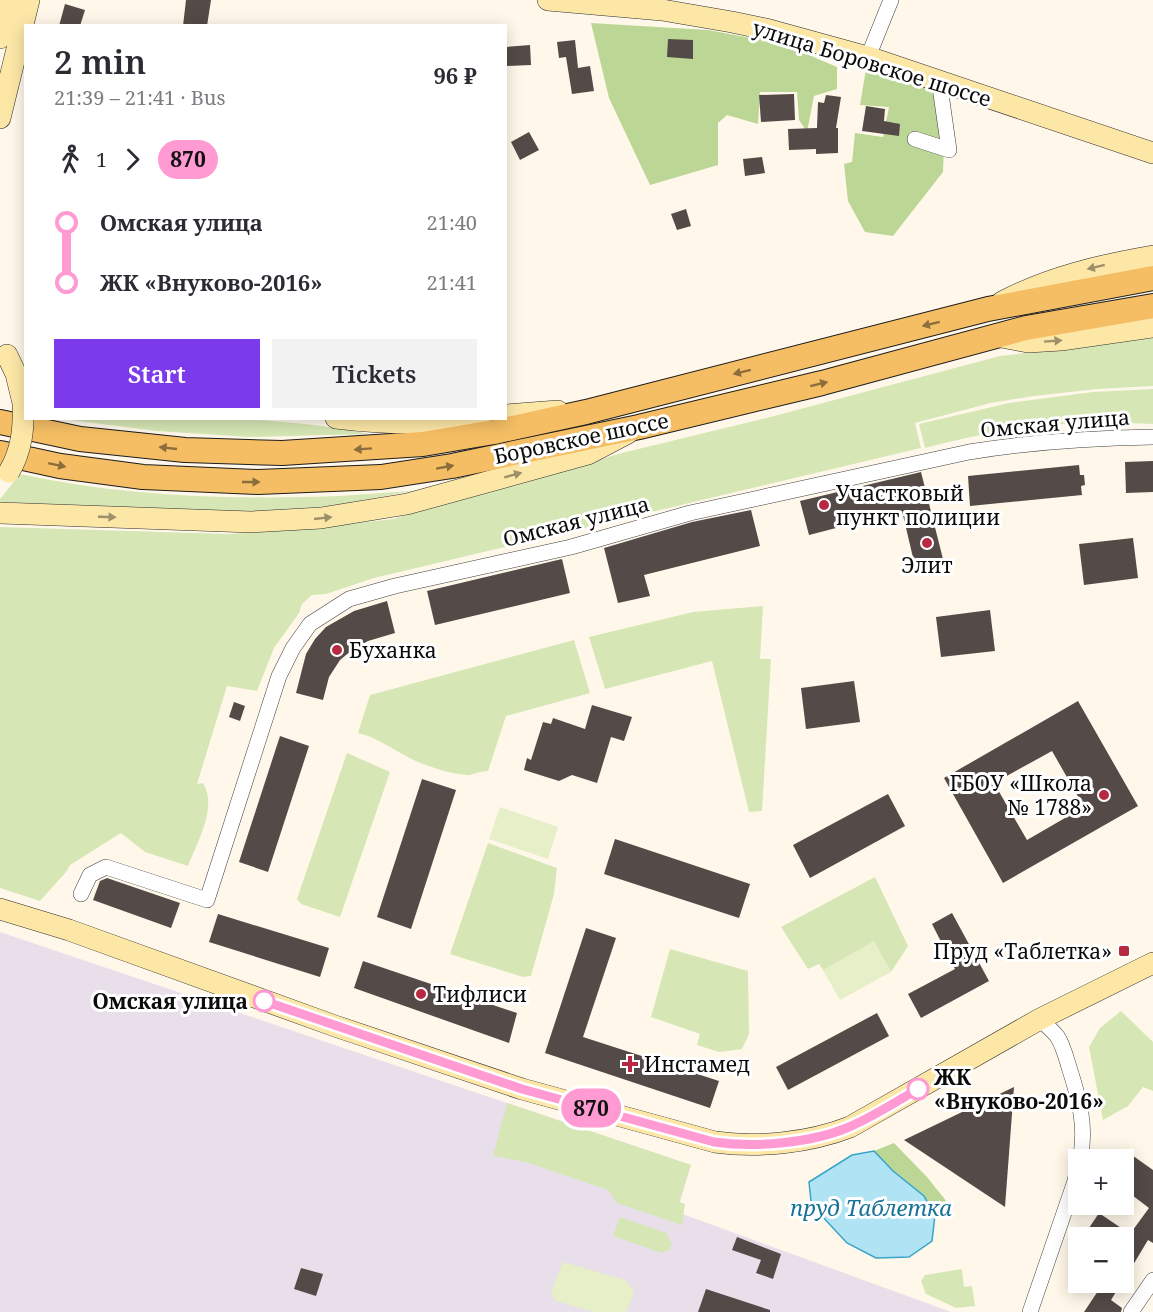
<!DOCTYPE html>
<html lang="en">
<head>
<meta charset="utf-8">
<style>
  body { margin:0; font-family:"Noto Serif",serif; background:#f2f2f3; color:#2b2b33; height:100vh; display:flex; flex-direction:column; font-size:22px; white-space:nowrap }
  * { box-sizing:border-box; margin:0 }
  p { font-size:20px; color:#7c7c81 }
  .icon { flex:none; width:33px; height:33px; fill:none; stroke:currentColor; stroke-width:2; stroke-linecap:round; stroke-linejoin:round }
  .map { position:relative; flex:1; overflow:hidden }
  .side { position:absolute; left:24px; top:24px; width:483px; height:396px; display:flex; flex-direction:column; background:#fff; border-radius:0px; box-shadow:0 3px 15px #0003 }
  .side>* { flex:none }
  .badge { padding:0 12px; border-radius:20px; font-size:21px; line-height:39px }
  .fabs { position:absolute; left:1068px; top:1149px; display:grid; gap:12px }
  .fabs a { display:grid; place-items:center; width:66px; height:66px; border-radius:0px; background:#fff; box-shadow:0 3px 15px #0003; font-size:30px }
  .map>.badge { position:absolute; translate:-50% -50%; box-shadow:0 0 0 3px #fff }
  .legs { display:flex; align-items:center; gap:9px; height:66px; padding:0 30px; font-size:20px }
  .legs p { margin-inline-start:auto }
  .head { display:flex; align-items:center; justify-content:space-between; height:102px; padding:0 30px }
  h1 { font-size:33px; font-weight:600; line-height:45px }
  .action { display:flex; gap:12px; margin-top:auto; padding:12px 30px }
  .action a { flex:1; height:69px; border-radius:0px; background:#7c3aed; color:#fff; font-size:24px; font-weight:600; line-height:69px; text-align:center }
  .action a+a { background:#f2f2f3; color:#2b2b33 }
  ul { padding:0 30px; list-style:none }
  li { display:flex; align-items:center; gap:21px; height:60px; font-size:22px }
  li i { display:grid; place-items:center; width:9px; height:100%; margin:0 8px; background:currentColor }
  li i::after { content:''; width:15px; height:15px; margin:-8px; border:4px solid; border-radius:50%; background:#fff }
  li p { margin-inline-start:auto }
  li:first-child i { background:linear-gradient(#0000 50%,currentColor 0) }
  li:last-child i { background:linear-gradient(currentColor 50%,#0000 0) }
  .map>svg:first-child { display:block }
  .industrial { fill:#e8dfea }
  .green { fill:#d6e7b5 }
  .forest { fill:#bcd795 }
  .pitch { fill:#e6efc7 }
  .water { fill:#b0e4f4; stroke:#39a4c9; stroke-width:1.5 }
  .building { fill:#544b48; fill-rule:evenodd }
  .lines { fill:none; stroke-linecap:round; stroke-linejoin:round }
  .street-casing { stroke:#3e3e3e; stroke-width:16 }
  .secondary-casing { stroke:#2d2d2d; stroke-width:22 }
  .primary-casing { stroke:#1c1c1c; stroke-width:26 }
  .street { stroke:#fff; stroke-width:15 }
  .secondary { stroke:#fde7a7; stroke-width:21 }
  .primary { stroke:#f5be64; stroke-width:24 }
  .secondary-bridge-casing { stroke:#2d2d2d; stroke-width:22; stroke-linecap:butt }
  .secondary-bridge { stroke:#fde7a7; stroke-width:21 }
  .oneway { fill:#9c8f69 }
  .oneway2 { fill:#8c6d3c }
  .line-1-casing { stroke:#fff; stroke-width:14 }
  .line-1 { stroke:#ff9ad2; stroke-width:9 }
  .poi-dot { fill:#b72842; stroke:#fff; stroke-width:2 }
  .stop-1-dot { fill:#fff; stroke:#ff9ad2; stroke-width:3 }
  .labels { text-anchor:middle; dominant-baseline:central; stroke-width:6; stroke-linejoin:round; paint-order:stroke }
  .street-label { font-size:21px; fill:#0b0b0b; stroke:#fff }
  .poi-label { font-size:21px; fill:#0b0b0b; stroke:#fff; text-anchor:start }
  .stop-label { font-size:21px; font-weight:bold; fill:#0b0b0b; stroke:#fff; text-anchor:end }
  .water-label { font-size:22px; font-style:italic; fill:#197399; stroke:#fff }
</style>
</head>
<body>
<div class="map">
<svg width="1153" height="1312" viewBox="0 0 1153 1312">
  <rect width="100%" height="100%" fill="#fff8ea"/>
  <polygon class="industrial" points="0,932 691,1165 677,1212 951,1312 0,1312"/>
  <g class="green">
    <path d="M1153 338V386L1097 389 1034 396 991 403 915 423 921 448 374 578 326 594 312 595 302 604 299 613 274 648 257 691 227 686 197 784 203 783C218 807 197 843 188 866L145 852 121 833 70 865 66 872 40 901 0 888V527L230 534 305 529 393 519 622 453 774 416 1000 356Z"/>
    <path d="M1153 389V424C1130 423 1107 422 1084 423 1031 425 976 434 925 448L919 424 1009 403 1093 392Z"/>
    <path d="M62 419C164 419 268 413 369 434L249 437 157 431Z"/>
    <path d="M20 474C112 494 208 499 302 497 339 497 376 493 412 491L332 506 245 512 0 502V499Z"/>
    <polygon points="763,606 760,659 771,659 762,811 749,812 712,661 605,689 589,637 693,612"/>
    <path d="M574 640 590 693 506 716 488 771C478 771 472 776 466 775 446 773 422 765 404 755 388 746 375 737 358 733L370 695Z"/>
    <polygon points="347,753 390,772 340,917 301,904 297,899"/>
    <polygon points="488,843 557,868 554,894 531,976 523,977 450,954"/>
    <polygon points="875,877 908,946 891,972 874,942 823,970 819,964 808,969 781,927"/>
    <polygon points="670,949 748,971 749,1034 742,1049 719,1052 697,1045 700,1034 651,1017"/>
    <polygon points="1121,1011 1153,1042 1153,1091 1143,1087 1128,1106 1103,1120 1089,1047 1100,1028"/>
    <polygon points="507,1103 691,1165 679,1202 685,1204 682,1225 617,1203 608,1190 526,1162 493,1156"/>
    <polygon points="620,1217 666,1233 672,1245 669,1250 662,1253 613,1236"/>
    <polygon points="962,1269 964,1287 972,1286 975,1306 956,1308 926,1294 921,1281 925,1275"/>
  </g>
  <g class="forest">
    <polygon points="591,23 708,30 783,44 837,67 837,89 814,96 807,132 799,120 797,92 760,92 758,124 727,115 718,123 718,165 650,185 609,98"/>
    <polygon points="866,69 937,88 944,147 943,172 893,236 865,232 848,201 844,164 852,162 855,133 883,137 889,107 860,105"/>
    <polygon points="894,1143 927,1177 951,1207 945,1215 935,1215 924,1196 893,1171 874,1151"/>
  </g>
  <g class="pitch">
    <polygon points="500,807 558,827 548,859 489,839"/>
    <polygon points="874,941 891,972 840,1000 823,970"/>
    <polygon points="563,1262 625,1280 634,1290 627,1312 593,1312 556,1301 551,1292"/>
  </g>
  <polygon class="water" points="874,1151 893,1171 924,1196 935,1215 932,1241 909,1257 876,1258 847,1243 820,1214 811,1201 809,1182 852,1155"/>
  <g class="building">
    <polygon points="186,0 211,0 207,26 183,26"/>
    <polygon points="65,4 85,10 80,26 59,26"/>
    <polygon points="668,39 693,40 693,59 667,57"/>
    <polygon points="575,40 578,68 590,66 594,91 572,94 566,57 559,58 557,42"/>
    <polygon points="530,45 531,65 506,66 506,47"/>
    <polygon points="794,94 795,120 761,122 759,95"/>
    <polygon points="826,95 841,97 836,128 838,128 838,153 816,154 816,149 789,150 788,129 817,128 818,102 824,103"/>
    <polygon points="866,106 885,109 884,121 900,124 899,136 862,131"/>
    <polygon points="529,132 539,150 520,160 511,142"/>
    <polygon points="762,157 765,173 745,176 743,159"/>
    <polygon points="686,209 691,226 677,230 671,214"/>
    <polygon points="1153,461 1153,492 1126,493 1125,462"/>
    <polygon points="1079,465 1080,475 1084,475 1085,485 1081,486 1082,495 970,506 968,476"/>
    <polygon points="921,472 943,559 915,566 902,511 809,535 800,501"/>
    <polygon points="751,510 760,546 644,575 650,596 618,603 604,548 692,522"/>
    <polygon points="1133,538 1138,578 1084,585 1079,544"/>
    <polygon points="562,559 570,593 435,625 427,591"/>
    <polygon points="387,601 395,633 368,641 352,650 340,660 329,677 323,700 296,693 306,654 315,639 326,627 354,611"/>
    <polygon points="990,610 995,651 941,657 936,617"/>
    <polygon points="854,681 860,722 806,729 801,688"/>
    <path d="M1078 701 1138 806 1003 883 944 778ZM1052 751 1084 807 1027 840 994 783Z"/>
    <polygon points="234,702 245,706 240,721 229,717"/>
    <polygon points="592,705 632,717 624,741 611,737 597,783 572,775 559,781 524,770 527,758 531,760 543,722 551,724 553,718 585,729"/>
    <polygon points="280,736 309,746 268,872 239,862"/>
    <polygon points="422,779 456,790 411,929 377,917"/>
    <polygon points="888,794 905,826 810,878 793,845"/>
    <polygon points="615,839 750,884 739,918 604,874"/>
    <polygon points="107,878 180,903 171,928 93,900 100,881"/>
    <polygon points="952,913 989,981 921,1018 908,994 955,969 932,924"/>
    <polygon points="218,914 329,948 320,977 209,942"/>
    <polygon points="586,928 616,938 583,1037 719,1081 710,1108 545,1053"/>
    <polygon points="363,961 517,1013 509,1043 354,988"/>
    <polygon points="877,1013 889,1036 788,1090 776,1067"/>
    <polygon points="1014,1087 1005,1207 904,1140"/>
    <polygon points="1129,1153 1153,1170 1153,1243 1148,1240 1124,1280 1124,1238 1097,1238 1087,1231 1099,1213 1130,1234 1149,1208 1124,1189 1124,1161"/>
    <polygon points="737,1237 781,1254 773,1279 756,1273 761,1260 732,1250"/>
    <polygon points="301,1268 323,1274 316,1296 294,1289"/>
    <polygon points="1104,1282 1122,1282 1111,1300 1122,1308 1121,1312 1084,1312"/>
    <polygon points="706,1289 770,1310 770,1312 698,1312"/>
  </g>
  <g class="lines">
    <g class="street-casing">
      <g id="street">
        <polyline points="868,57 891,0"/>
        <polyline points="915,139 949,150 939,80"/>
        <path d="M81 894 90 875 106 867 207 900 279 676 293 648 310 624 349 599 395 586 571 547 690 513 969 452C1030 442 1092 438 1153 437"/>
        <path d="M1040 1019C1046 1025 1052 1030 1057 1036 1063 1045 1066 1057 1069 1067 1079 1098 1087 1127 1080 1160"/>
        <polyline points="1030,1312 1075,1181 1078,1166"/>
        <polyline points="1131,1312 1153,1280"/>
      </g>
    </g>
    <g class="secondary-casing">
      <g id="secondary">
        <polyline points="548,0 662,10 732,22 770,30 868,57 1153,153"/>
        <polyline points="0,38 9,0"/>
        <polyline points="0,118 29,0"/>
        <path d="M1002 302C1049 277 1101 265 1153 256"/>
        <polyline points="996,336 1028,342 1061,340 1153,327"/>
        <polyline points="7,355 16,374 23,403"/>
        <polyline points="506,415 558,411"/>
        <path d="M336 418C385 424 432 426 481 418"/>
        <polyline points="0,513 251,522 321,518 407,504 588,454 628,433"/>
        <path d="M0 909 69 930 335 1026 522 1089 715 1142C758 1148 809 1143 850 1127L1040 1019 1153 963"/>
      </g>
    </g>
    <g class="primary-casing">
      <g id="primary">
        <polyline points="0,422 80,439 185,450 282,453 423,444 494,432 586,412 988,309 1153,278"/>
        <polyline points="0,453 60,466 143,477 258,482 381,477 452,466 639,427 822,383 1026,328 1153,306"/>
      </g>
    </g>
    <use href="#street" class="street"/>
    <use href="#secondary" class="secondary"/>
    <use href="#primary" class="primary"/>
    <g class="secondary-bridge-casing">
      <path id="secondary-bridge" d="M9 472C22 450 24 428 23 403"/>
    </g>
    <use href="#secondary-bridge" class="secondary-bridge"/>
  </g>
  <defs><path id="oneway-solid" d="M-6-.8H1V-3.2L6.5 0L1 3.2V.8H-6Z" transform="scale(1.5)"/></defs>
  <g class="oneway">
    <use href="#oneway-solid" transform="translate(1096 267) rotate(166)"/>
    <use href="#oneway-solid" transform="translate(1053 341) rotate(-4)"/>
    <use href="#oneway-solid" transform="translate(513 475) rotate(-15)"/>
    <use href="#oneway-solid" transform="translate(107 517) rotate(2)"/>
    <use href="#oneway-solid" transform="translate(323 518) rotate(-6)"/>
  </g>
  <g class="oneway2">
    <use href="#oneway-solid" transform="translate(931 324) rotate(166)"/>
    <use href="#oneway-solid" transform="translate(742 372) rotate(166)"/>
    <use href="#oneway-solid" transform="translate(819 384) rotate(-14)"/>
    <use href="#oneway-solid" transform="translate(168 448) rotate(-174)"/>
    <use href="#oneway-solid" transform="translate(363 449) rotate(176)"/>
    <use href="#oneway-solid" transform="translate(57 465) rotate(12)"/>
    <use href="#oneway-solid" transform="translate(445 467) rotate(-10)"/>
    <use href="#oneway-solid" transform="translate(251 482)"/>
  </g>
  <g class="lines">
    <g class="line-1-casing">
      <path id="line-1" d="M264 1001 522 1089 714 1142C754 1148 812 1143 849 1127 873 1117 896 1102 918 1089"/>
    </g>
    <use href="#line-1" class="line-1"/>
  </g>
  <g class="poi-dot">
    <circle cx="824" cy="505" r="6"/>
    <circle cx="927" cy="543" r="6"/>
    <circle cx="337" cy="650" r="6"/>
    <circle cx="1104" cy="795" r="6"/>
    <rect x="1118" y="945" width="12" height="12" rx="3"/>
    <circle cx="421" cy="994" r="6"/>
    <path d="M627 1055h6v6h6v6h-6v6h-6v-6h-6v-6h6z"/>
  </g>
  <g class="stop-1-dot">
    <circle cx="264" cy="1001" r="10"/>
    <circle cx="918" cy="1089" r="10"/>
  </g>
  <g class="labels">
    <g class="street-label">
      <text transform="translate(872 63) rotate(17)">улица Боровское шоссе</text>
      <text transform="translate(1055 423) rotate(-5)">Омская улица</text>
      <text transform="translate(581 438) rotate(-12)">Боровское шоссе</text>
      <text transform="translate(576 521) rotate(-14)">Омская улица</text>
    </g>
    <g class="poi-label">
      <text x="836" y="493">Участковый<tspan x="836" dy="24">пункт полиции</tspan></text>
      <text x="927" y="565" text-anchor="middle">Элит</text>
      <text x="349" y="650">Буханка</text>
      <text x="1092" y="783" text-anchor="end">ГБОУ «Школа<tspan x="1092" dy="24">№ 1788»</tspan></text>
      <text x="1112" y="951" text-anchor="end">Пруд «Таблетка»</text>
      <text x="433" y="994">Тифлиси</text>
      <text x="644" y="1064">Инстамед</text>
    </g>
    <g class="stop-label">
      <text x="248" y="1001">Омская улица</text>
      <text x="934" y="1077" text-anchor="start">ЖК<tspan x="934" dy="24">«Внуково-2016»</tspan></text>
    </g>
    <g class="water-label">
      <text x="871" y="1207">пруд Таблетка</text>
    </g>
  </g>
</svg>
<div class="fabs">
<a>+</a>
<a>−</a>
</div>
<b class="badge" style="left:591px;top:1108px;background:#ff9ad2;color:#111">870</b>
<section class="side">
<div class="head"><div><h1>2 min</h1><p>21:39 – 21:41 · Bus</p></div><b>96 ₽</b></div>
<div class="legs"><svg class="icon" aria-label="walk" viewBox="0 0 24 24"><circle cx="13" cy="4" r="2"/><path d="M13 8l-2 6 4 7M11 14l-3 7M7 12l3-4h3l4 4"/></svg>1<svg class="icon" aria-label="forward" viewBox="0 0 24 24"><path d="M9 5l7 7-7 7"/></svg><b class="badge" style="background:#ff9ad2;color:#111">870</b></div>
<ul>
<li><i style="color:#ff9ad2"></i><b>Омская улица</b><p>21:40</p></li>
<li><i style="color:#ff9ad2"></i><b>ЖК «Внуково-2016»</b><p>21:41</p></li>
</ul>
<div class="action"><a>Start</a><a>Tickets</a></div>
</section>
</div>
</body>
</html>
